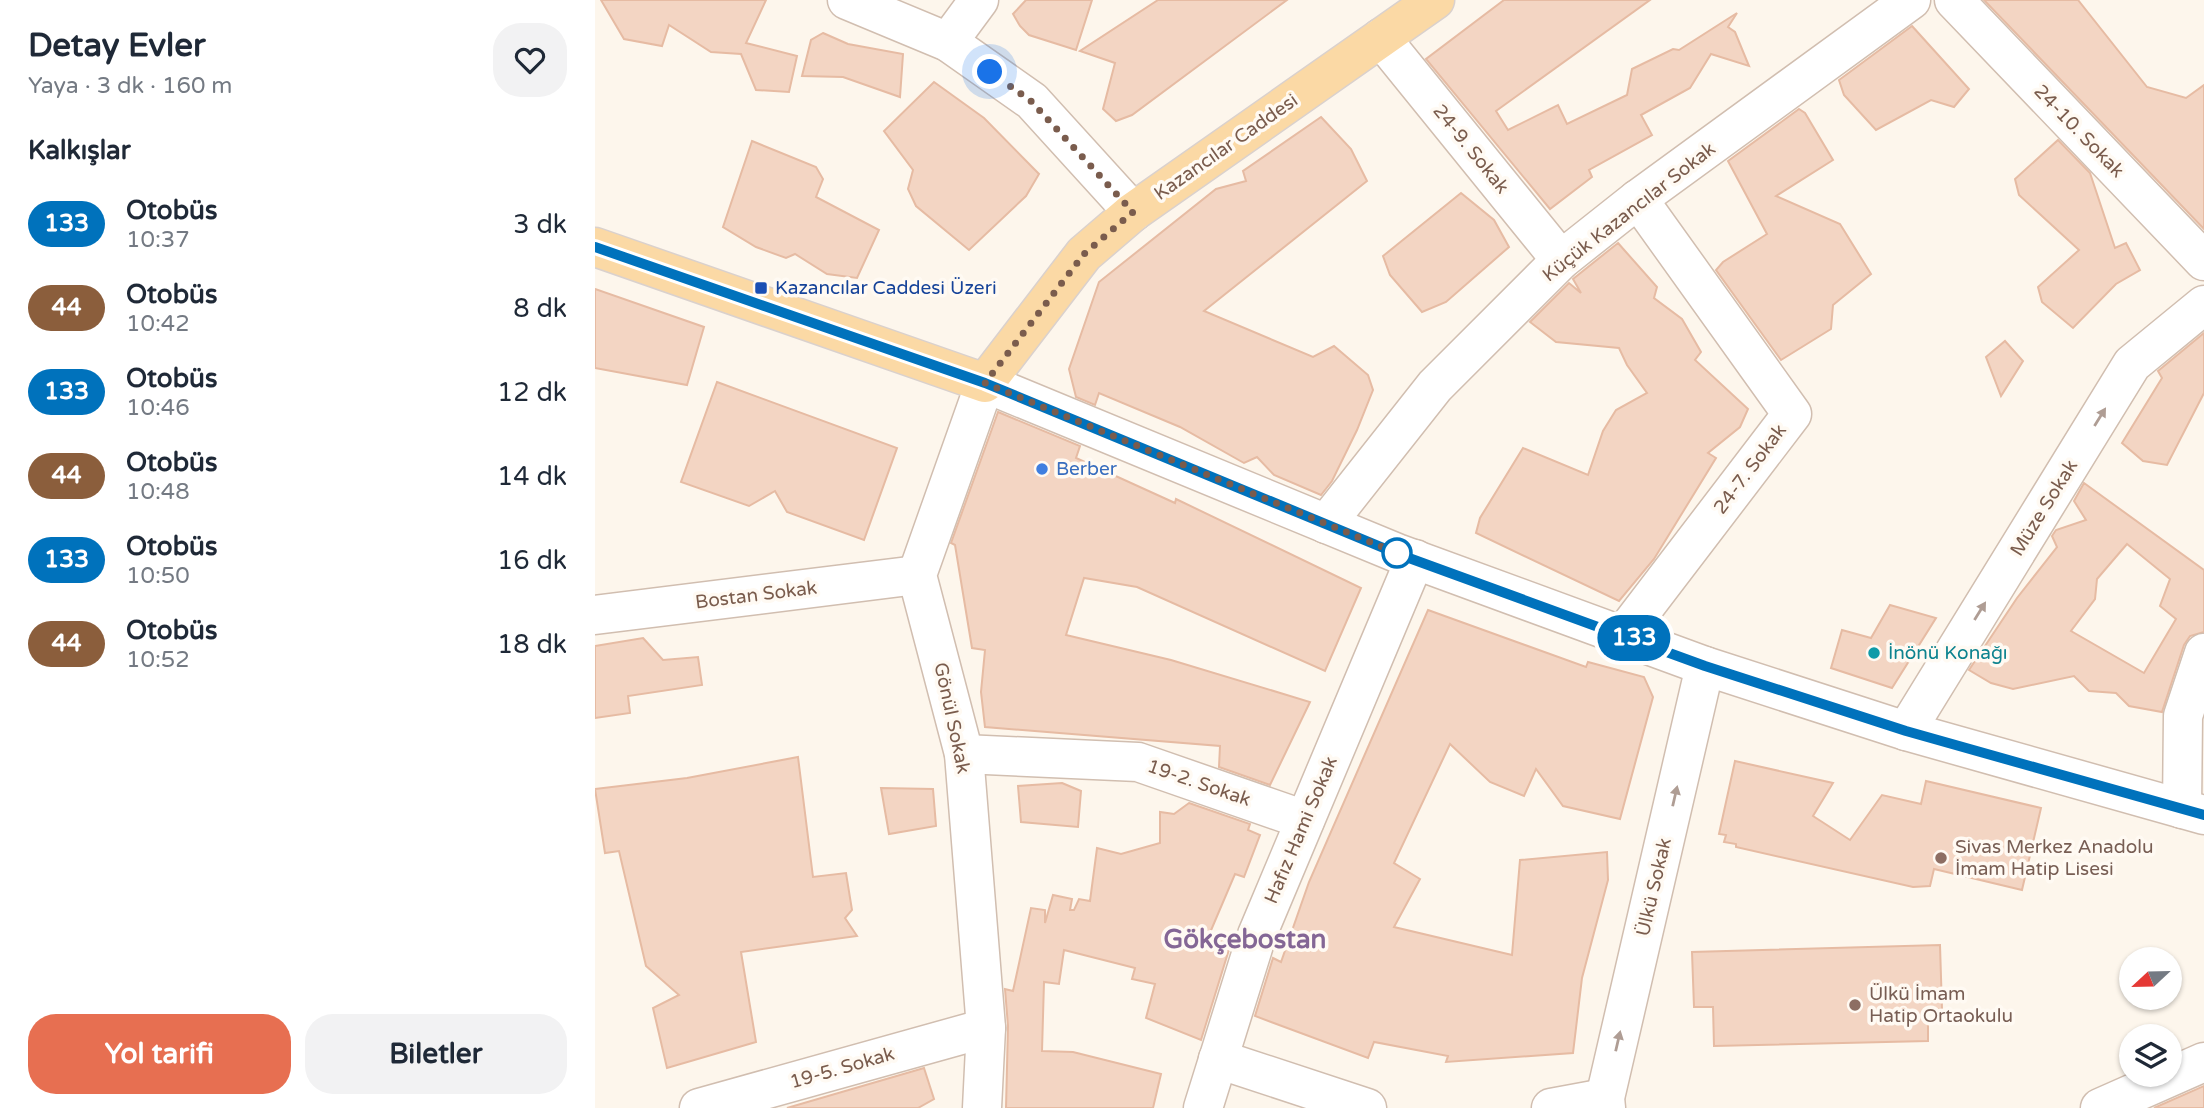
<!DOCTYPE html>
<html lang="tr">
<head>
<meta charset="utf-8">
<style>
  body { margin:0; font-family:"Varela Round",sans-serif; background:#f2f2f3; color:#1f2937; height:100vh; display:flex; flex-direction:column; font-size:26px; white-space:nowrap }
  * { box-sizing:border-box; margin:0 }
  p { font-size:23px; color:#747a83 }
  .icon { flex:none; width:38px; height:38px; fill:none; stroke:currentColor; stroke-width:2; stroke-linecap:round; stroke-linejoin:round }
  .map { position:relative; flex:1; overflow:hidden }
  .panel { display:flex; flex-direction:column; background:#fff; width:595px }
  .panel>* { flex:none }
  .badge { padding:0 14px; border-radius:23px; font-size:24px; line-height:46px }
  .needle { width:46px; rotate:248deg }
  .fabs { position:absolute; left:1524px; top:947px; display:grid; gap:14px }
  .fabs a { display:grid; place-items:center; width:63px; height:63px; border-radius:50%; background:#fff; box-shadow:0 2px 5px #0004; font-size:35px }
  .you { position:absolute; width:35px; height:35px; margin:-18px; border:5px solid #fff; border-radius:50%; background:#1a73e8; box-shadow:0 0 0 10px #1a73e833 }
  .map>.badge { position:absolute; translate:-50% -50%; box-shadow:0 0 0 4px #fff }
  h2 { padding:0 28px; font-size:26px; line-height:63px }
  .round { display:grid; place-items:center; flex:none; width:74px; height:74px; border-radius:28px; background:#f2f2f3 }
  .overview { display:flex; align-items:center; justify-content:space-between; height:119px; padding:0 28px }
  h1 { font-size:33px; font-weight:700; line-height:52px }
  .action { display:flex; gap:14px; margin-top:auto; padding:14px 28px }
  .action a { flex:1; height:80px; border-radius:28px; background:#e76f51; color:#fff; font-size:28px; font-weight:700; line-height:80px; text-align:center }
  .action a+a { background:#f2f2f3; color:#1f2937 }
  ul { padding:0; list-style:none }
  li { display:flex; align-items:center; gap:21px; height:84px; padding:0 28px }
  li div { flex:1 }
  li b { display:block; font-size:26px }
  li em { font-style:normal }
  li .badge { min-width:77px; font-weight:700; text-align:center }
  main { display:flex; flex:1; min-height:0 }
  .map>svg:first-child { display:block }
  .building { fill:#f3d5c3; stroke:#e6bba3; stroke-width:2; fill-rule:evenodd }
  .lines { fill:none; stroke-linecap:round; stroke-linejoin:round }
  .minor-casing { stroke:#d1beb0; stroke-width:41 }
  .major-casing { stroke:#dad1cd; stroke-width:41 }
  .minor { stroke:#fff; stroke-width:38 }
  .major { stroke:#fbd9a5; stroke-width:38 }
  .oneway { fill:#af9d94 }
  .line-casing { stroke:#fff; stroke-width:16 }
  .line { stroke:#0072bc; stroke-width:10 }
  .walk { stroke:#7a5c4d; stroke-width:7; stroke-dasharray:0 12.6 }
  .transit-dot { fill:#1a4fb4; stroke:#fffaf3; stroke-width:2.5 }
  .shop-dot { fill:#3f7fe0; stroke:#fffaf3; stroke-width:2.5 }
  .stop-dot { fill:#fff; stroke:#0072bc; stroke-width:3.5 }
  .culture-dot { fill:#0f9aa8; stroke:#fffaf3; stroke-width:2.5 }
  .education-dot { fill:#8d6e63; stroke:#fffaf3; stroke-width:2.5 }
  .labels { text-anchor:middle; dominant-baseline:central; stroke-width:7; stroke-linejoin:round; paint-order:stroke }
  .street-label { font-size:19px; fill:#7a5c4d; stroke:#fffaf3 }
  .transit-label { font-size:19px; fill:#164399; stroke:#fffaf3; text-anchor:start }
  .shop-label { font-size:19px; fill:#366cbe; stroke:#fffaf3; text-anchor:start }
  .culture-label { font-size:19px; fill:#0d838f; stroke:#fffaf3; text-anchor:start }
  .education-label { font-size:19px; fill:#785e54; stroke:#fffaf3; text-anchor:start }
  .district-label { font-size:26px; font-weight:bold; fill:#846695; stroke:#fffaf3 }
</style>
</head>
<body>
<main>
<section class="panel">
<div class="overview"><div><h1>Detay Evler</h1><p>Yaya · 3 dk · 160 m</p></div><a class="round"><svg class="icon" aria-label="heart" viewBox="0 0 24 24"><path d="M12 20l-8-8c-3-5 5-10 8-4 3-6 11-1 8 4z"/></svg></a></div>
<h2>Kalkışlar</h2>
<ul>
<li><span class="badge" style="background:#0072bc;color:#fff">133</span><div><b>Otobüs</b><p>10:37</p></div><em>3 dk</em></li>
<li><span class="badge" style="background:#8b5e3c;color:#fff">44</span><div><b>Otobüs</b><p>10:42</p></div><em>8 dk</em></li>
<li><span class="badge" style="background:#0072bc;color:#fff">133</span><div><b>Otobüs</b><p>10:46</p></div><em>12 dk</em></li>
<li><span class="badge" style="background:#8b5e3c;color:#fff">44</span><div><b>Otobüs</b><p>10:48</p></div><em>14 dk</em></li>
<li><span class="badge" style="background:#0072bc;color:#fff">133</span><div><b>Otobüs</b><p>10:50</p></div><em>16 dk</em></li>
<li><span class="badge" style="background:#8b5e3c;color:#fff">44</span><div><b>Otobüs</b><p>10:52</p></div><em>18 dk</em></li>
</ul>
<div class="action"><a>Yol tarifi</a><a>Biletler</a></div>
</section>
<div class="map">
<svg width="1609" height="1108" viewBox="0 0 1609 1108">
  <rect width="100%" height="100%" fill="#fdf6ec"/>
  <g class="building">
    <polygon points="6,0 171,0 151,43 202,56 194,92 161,90 146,54 116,52 74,25 67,46 29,39"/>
    <polygon points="431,0 497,0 481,50 434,35 425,26 418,14"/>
    <polygon points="563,0 692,0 537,115 521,121 508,109 520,63 485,51"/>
    <polygon points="909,0 1055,0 901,111 913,130 963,105 972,124 1032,95 1037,69 1078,49 1084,50 1142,13 1133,27 1140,32 1154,66 1116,54 1095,88 1046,115 1057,135 994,170 997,177 955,209 831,59"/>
    <polygon points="1389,0 1483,0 1552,87 1591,98 1609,85 1609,229"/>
    <polygon points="1317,26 1374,89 1359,107 1336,100 1281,130 1249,95 1244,80"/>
    <polygon points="228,33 253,44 308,54 305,97 248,77 207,76 216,40"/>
    <polygon points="339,82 389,118 444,174 431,196 374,250 321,206 313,189 318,170 289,131"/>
    <polygon points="1204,109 1210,113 1238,160 1181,196 1245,224 1276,274 1238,305 1236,329 1186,360 1121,270 1128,262 1172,234 1133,161"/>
    <polygon points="726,117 756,149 772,181 609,311 718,357 739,346 773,375 778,390 762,430 737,481 726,495 679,475 662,457 649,463 585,427 504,393 500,405 481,397 474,369 504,282 621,189 651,181 648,171"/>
    <polygon points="1463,140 1495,173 1520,248 1531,243 1545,270 1521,284 1478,328 1447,302 1443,287 1484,250 1424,195 1420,179"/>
    <polygon points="157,141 221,167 228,179 221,197 284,230 262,278 232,274 200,254 191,258 161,247 128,227"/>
    <polygon points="866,193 899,220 914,247 851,302 827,312 795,275 788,256"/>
    <polygon points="1023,243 1062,287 1059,298 1087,319 1106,352 1100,360 1153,409 1145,427 1113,453 1121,458 1059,559 1024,601 881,533 885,518 928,448 993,475 1008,431 1021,410 1052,393 1032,365 1024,348 961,342 935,322 974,283 986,293 978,279"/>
    <polygon points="0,289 109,327 92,385 0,368"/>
    <polygon points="1609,333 1609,393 1572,465 1548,461 1527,443 1567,378 1563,371"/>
    <polygon points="1410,341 1428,361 1406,396 1391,357"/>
    <polygon points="122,382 302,448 269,540 192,512 180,491 154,506 86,482"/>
    <polygon points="403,412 485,446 481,458 580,503 581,499 766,588 730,671 542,587 489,578 471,635 576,660 715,702 675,785 624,767 625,746 390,727 386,692 390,650 377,648 360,545 356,543"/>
    <path d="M1489 483 1609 570V632L1595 636 1589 645 1567 712 1534 706 1521 693 1494 691 1479 676 1418 689 1396 683 1374 670 1422 598 1462 547 1457 536 1461 530 1491 520 1479 501ZM1532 544 1575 579 1565 606 1581 619 1549 673 1476 631 1500 599 1502 579Z"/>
    <polygon points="1295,605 1341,618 1297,688 1236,668 1247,630 1276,638"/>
    <polygon points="833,610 991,667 993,662 1049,677 1058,697 1025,819 968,806 941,769 929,796 895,782 855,744 799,863 825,879 799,927 917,955 925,860 1012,852 1013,880 987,978 978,1053 851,1062 853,1056 779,1042 773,1058 660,1016 678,958 686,962 714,882"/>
    <polygon points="48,638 68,660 103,657 107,685 33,696 35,713 0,718 0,646"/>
    <polygon points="203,757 218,877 251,873 257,910 250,918 262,936 146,952 161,1042 72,1068 58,1008 84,995 51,966 24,851 10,853 0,789 92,778"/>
    <polygon points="1140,761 1238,783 1218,816 1255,840 1287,795 1326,804 1331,781 1446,808 1427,890 1339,869 1335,886 1318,887 1141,847 1141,844 1129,842 1131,835 1124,834"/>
    <polygon points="467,783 486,791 483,827 426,822 423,786"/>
    <polygon points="286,788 338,789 341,826 294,834"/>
    <polygon points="594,803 655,824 653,830 665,835 649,877 640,874 614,935 636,943 606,1040 551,1018 560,984 537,979 540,968 469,950 464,984 449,982 447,1051 478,1052 566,1074 558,1108 411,1108 413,1026 410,989 418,991 436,908 450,910 450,923 458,895 477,899 475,910 479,910 484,899 495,901 502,848 526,854 565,843 565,812 579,814"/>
    <polygon points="1345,945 1347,1009 1333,1010 1333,1041 1119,1046 1118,1007 1099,1007 1097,952"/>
    <polygon points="329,1068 339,1099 323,1108 192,1108"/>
    <polygon points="1609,1086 1609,1108 1559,1108"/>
  </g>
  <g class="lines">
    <g class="minor-casing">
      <g id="minor">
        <polyline points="252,0 353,42 437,101 538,212"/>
        <polyline points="1359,0 1609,261"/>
        <polyline points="786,38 966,260"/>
        <polyline points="353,42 384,0"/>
        <polyline points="731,524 840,386 966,260 1043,199 1316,0"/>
        <polyline points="0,615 322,575"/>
        <polyline points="1029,634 1197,414 1043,199"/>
        <polyline points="1311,731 1537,364 1609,305"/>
        <polyline points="369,754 543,762 710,820"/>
        <polyline points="1587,809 1588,716 1609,653"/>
        <polyline points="623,1059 772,1108"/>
        <polyline points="104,1108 391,1028"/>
        <polyline points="387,1108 391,1028 369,754 322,575 390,383 802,553 1110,666 1311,731 1609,815"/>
        <polyline points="608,1108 662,935 820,559"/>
        <polyline points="956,1108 1010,1098"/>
        <polyline points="1011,1108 1010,1098 1110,666"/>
        <polyline points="1505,1108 1609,1062"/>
      </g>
    </g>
    <g class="major-casing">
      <polyline id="major" points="0,247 390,383 489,254 538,212 840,0"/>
    </g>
    <use href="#minor" class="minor"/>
    <use href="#major" class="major"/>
  </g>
  <defs><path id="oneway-solid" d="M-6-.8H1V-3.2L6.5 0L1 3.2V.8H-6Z" transform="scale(1.75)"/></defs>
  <g class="oneway">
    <use href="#oneway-solid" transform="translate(1505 417) rotate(-58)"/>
    <use href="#oneway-solid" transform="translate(1385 611) rotate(-58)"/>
    <use href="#oneway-solid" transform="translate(1080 796) rotate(-77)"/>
    <use href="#oneway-solid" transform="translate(1023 1041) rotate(-77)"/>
  </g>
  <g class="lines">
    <g class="line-casing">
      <polyline id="line" points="0,247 390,383 803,554 1110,666 1311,731 1609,815"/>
    </g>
    <use href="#line" class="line"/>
    <polyline class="walk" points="395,72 436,101 538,212 489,254 390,383 802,553"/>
  </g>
  <rect class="transit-dot" x="159" y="281" width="14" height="14" rx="3.5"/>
  <circle class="shop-dot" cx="447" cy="469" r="7"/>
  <circle class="stop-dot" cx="802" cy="553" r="14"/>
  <circle class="culture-dot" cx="1279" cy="653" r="7"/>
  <g class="education-dot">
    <circle cx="1346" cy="858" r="7"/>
    <circle cx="1260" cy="1005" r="7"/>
  </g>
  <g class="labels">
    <g class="street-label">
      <text transform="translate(1484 131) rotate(46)">24-10. Sokak</text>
      <text transform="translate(631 147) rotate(-35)">Kazancılar Caddesi</text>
      <text transform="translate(876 149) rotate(51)">24-9. Sokak</text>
      <text transform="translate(1034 212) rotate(-38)">Küçük Kazancılar Sokak</text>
      <text transform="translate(1155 469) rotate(-53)">24-7. Sokak</text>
      <text transform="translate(1449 508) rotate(-58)">Müze Sokak</text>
      <text transform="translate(161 595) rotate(-7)">Bostan Sokak</text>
      <text transform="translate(357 718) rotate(78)">Gönül Sokak</text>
      <text transform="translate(604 783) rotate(19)">19-2. Sokak</text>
      <text transform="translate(706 830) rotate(-67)">Hafız Hami Sokak</text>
      <text transform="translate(1059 887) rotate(-77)">Ülkü Sokak</text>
      <text transform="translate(247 1068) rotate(-16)">19-5. Sokak</text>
    </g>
    <g class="transit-label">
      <text x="180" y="288">Kazancılar Caddesi Üzeri</text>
    </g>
    <g class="shop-label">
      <text x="461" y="469">Berber</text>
    </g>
    <g class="culture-label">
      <text x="1293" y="653">İnönü Konağı</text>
    </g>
    <g class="education-label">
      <text x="1360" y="847">Sivas Merkez Anadolu<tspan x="1360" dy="22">İmam Hatip Lisesi</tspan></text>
      <text x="1274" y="994">Ülkü İmam<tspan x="1274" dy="22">Hatip Ortaokulu</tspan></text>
    </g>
    <g class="district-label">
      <text x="650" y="939">Gökçebostan</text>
    </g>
  </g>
</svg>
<div class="fabs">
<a><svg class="needle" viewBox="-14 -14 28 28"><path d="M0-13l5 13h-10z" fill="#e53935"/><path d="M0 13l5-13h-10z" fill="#747a83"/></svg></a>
<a><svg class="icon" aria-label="layers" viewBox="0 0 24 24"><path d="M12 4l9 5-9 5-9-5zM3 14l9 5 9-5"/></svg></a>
</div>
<div class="you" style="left:395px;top:72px"></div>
<b class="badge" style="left:1039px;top:638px;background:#0072bc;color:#fff">133</b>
</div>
</main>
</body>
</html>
